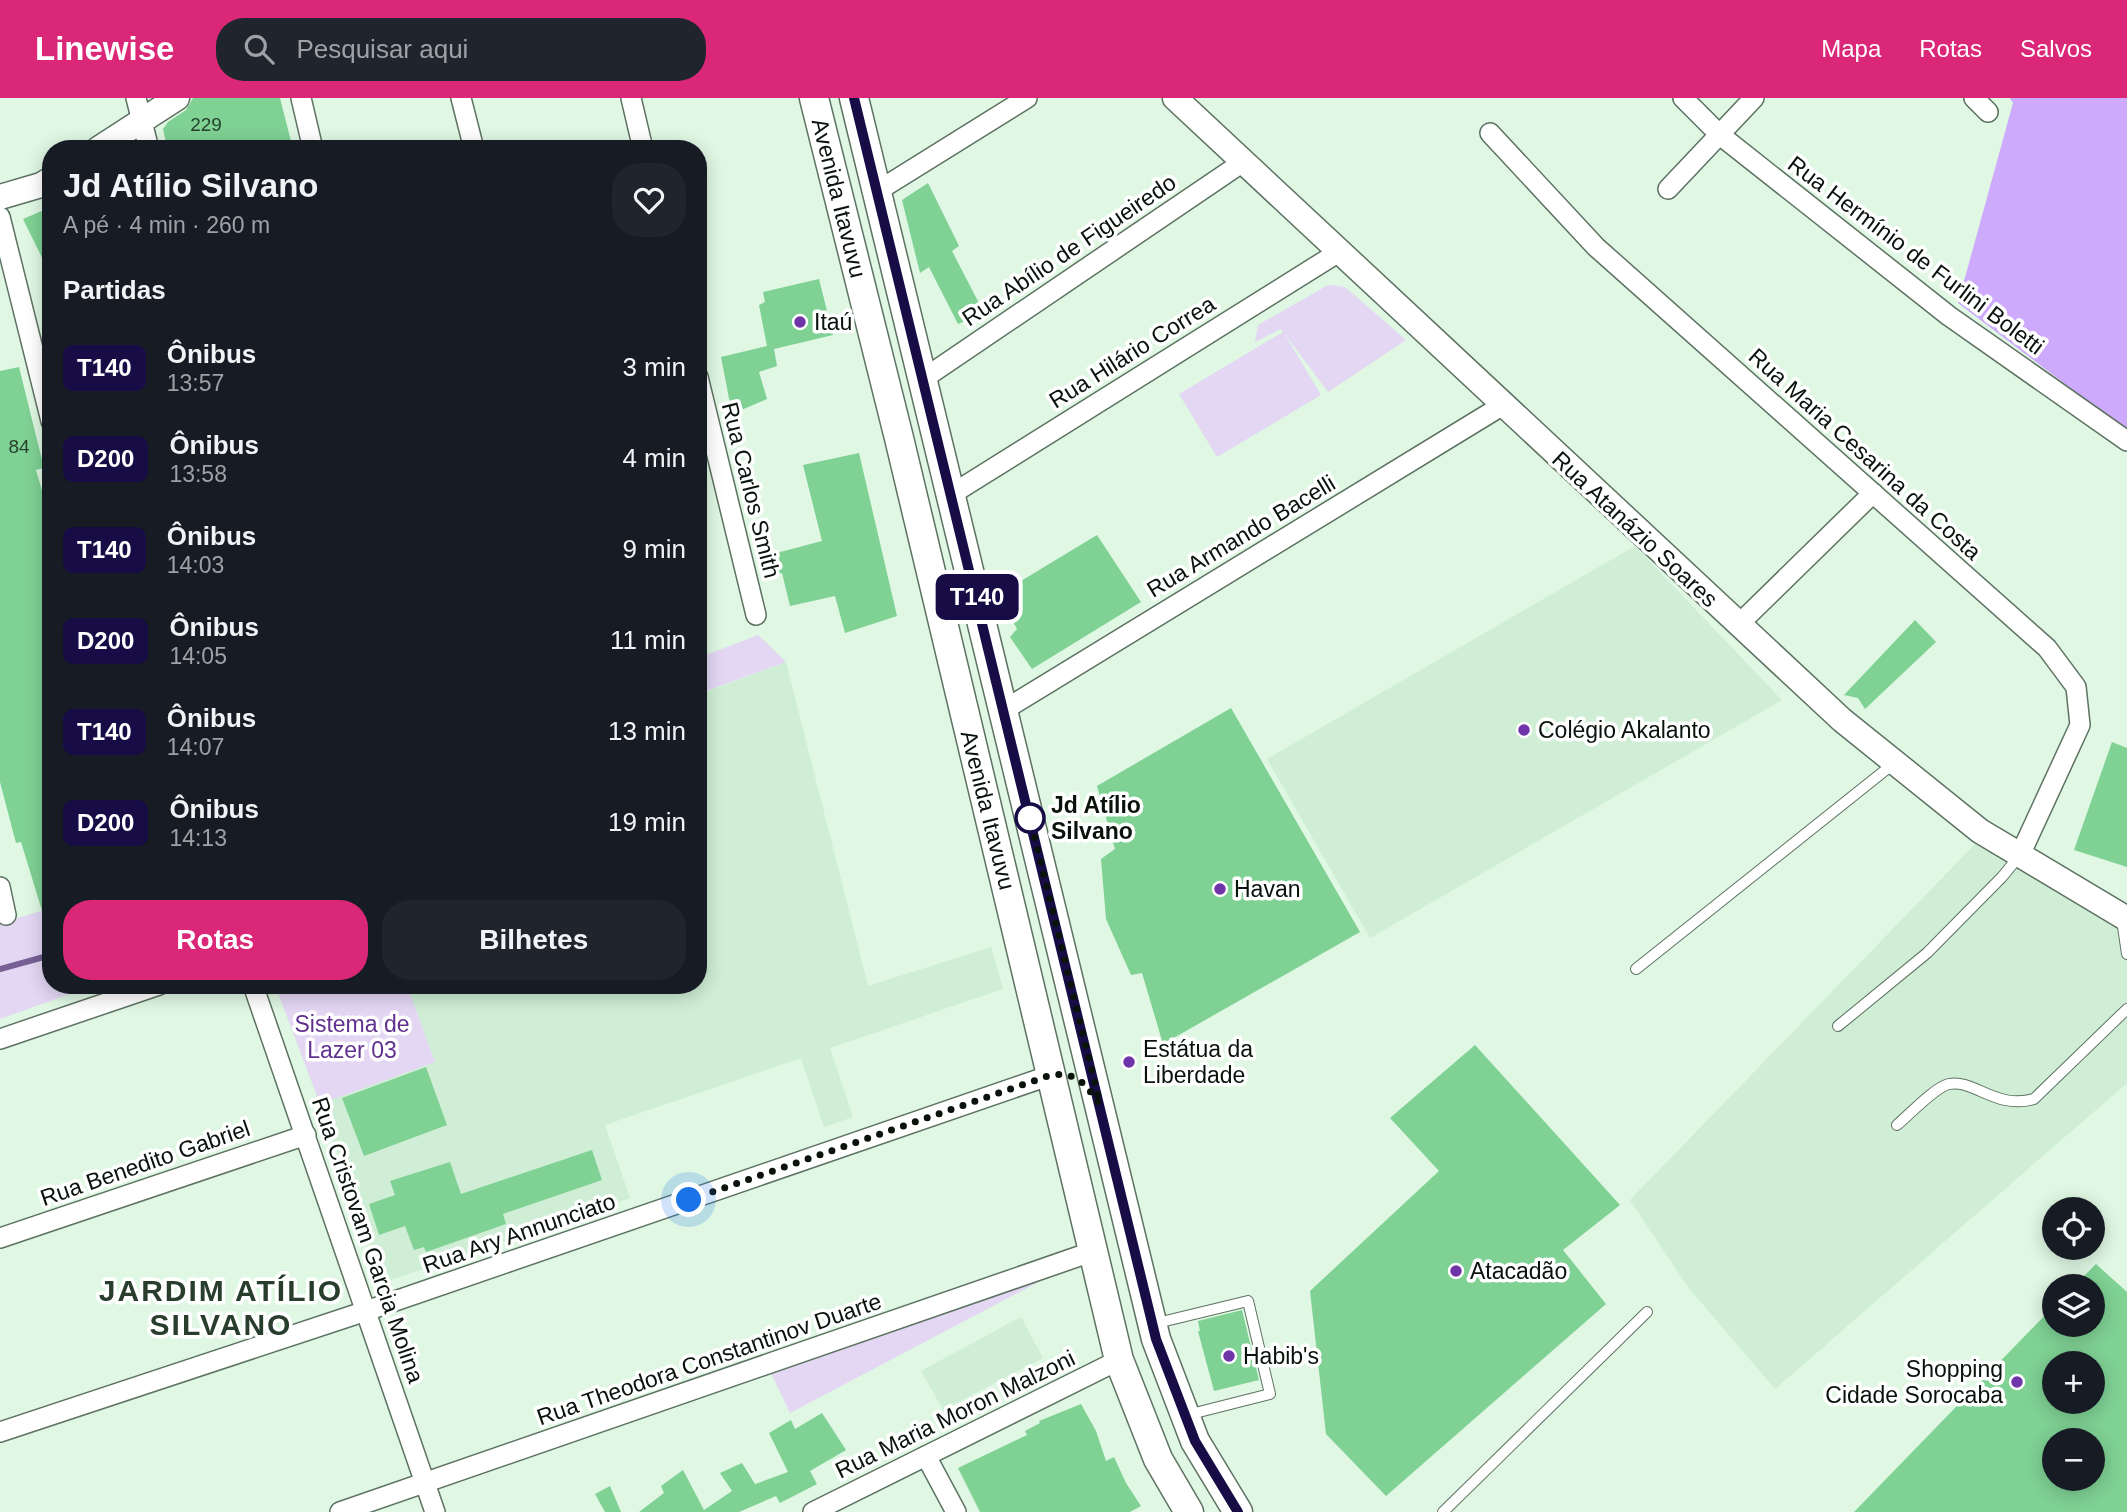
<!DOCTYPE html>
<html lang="pt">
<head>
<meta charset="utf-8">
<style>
  body { margin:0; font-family:Helvetica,sans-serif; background:#20242c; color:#f1f3f6; height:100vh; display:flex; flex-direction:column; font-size:26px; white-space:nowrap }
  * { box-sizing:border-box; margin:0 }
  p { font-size:23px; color:#9ea1a6 }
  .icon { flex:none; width:38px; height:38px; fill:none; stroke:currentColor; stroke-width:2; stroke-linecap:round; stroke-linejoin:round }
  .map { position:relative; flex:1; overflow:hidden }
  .sheet { position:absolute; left:42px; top:42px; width:665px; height:854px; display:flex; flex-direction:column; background:#171b24; border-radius:28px; box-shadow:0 4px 18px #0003 }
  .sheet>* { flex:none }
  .badge { padding:0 14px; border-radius:10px; font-size:24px; line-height:46px }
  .controls { position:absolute; left:2042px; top:1099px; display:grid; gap:14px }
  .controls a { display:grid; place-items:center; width:63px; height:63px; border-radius:50%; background:#171b24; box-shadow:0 4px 18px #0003; font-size:35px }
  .you { position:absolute; width:35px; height:35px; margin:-18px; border:5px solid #fff; border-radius:50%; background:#1a73e8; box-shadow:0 0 0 10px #1a73e833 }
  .map>.badge { position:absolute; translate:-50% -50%; box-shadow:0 0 0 4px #fff }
  h2 { padding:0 21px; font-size:26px; line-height:63px }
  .round { display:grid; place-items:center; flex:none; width:74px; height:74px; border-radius:28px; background:#20242c }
  .headline { display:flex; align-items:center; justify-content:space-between; height:119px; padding:0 21px }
  h1 { font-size:33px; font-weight:700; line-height:52px }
  .button { display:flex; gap:14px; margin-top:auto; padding:14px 21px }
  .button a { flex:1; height:80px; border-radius:28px; background:#db2777; color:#fff; font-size:28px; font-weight:700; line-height:80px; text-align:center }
  .button a+a { background:#20242c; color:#f1f3f6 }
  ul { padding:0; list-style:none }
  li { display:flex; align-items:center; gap:21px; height:91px; padding:0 21px }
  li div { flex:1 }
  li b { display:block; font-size:26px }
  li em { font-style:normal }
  li .badge { min-width:77px; font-weight:700; text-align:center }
  header { display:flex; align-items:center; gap:42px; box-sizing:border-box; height:98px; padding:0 35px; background:#db2777; color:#fff }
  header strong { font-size:33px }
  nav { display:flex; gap:38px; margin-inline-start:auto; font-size:24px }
  .search { width:490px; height:63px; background:#20242c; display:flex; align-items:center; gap:18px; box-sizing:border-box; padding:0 24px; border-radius:28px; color:#9ea1a6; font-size:26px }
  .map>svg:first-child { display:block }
  .built { fill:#cfeed5 }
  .green { fill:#e3d7f4 }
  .forest { fill:#cdaafc }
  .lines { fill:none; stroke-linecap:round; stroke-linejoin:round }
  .stream { stroke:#766096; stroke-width:6 }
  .building { fill:#7fd194; fill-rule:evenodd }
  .service-casing { stroke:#5d7261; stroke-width:12 }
  .minor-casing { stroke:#5d7261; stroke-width:22 }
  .tertiary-casing { stroke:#5d7261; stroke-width:27 }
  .secondary-casing { stroke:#5d7261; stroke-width:31 }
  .service { stroke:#fff; stroke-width:10 }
  .minor { stroke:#fff; stroke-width:19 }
  .tertiary { stroke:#fff; stroke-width:24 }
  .secondary { stroke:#fff; stroke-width:28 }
  .line-casing { stroke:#fff; stroke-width:16 }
  .line { stroke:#170c46; stroke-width:10 }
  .walk { stroke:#0a120c; stroke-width:7; stroke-dasharray:0 12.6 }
  .poi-dot { fill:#7034a9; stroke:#fff; stroke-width:2.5 }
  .stop-dot { fill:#fff; stroke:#170c46; stroke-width:3.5 }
  .labels { text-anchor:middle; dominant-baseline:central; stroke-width:7; stroke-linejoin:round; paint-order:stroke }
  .number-label { font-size:19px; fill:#27422e }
  .street-label { font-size:23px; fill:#0a120c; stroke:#fff }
  .poi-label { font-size:23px; fill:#0a120c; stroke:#fff; text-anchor:start }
  .stop-label { font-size:23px; font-weight:bold; fill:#0a120c; stroke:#fff; text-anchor:start }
  .park-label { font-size:23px; fill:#60318e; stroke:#fff }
  .district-label { font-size:30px; font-weight:bold; letter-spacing:2px; fill:#293d2d; stroke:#fff }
</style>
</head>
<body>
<header>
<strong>Linewise</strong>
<div class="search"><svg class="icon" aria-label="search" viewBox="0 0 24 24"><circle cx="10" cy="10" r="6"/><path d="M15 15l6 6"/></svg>Pesquisar aqui</div>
<nav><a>Mapa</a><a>Rotas</a><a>Salvos</a></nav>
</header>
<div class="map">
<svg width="2127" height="1414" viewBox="0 0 2127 1414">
  <rect width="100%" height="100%" fill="#dff7e3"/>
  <g class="built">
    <polygon points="1635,448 1782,602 1370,840 1267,661"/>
    <polygon points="786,564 868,888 991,849 1003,891 830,950 853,1019 824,1029 801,960 605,1027 630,1100 391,1182 379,1176 320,1006 435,964 407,887 698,887 698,597"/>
    <polygon points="1977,744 2127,832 2127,985 1775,1291 1688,1189 1630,1102"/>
    <polygon points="1021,1219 1043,1260 943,1312 921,1273"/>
  </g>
  <g class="green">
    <polygon points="1328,187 1345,189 1406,242 1328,294 1284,235 1321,297 1217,359 1179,296 1283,234 1281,231 1255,244 1258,227"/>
    <polygon points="758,537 786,564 698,596 698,560"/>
    <polygon points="51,810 51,887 95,887 0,921 0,825"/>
    <polygon points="275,887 407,887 435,964 320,1006"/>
    <polygon points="1069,1168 790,1315 770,1273"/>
  </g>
  <polygon class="forest" points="2010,0 2127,0 2127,333 1958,205 2013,5"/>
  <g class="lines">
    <polyline class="stream" points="0,871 51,857"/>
  </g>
  <g class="building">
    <polygon points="193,0 280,0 293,51 179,51 176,45 167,49 163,31 168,24 186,12"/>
    <polygon points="928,85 959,148 952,153 984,215 958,226 929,169 920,175 902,102"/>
    <polygon points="51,109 51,178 23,121"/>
    <polygon points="819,181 833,237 774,251 777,268 759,274 767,301 732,316 721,259 767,248 759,207 765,204 763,194"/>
    <polygon points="19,269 44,370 36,372 51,423 51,829 47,829 21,744 16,745 0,684 0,273"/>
    <polygon points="859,355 897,518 845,535 835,498 790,508 782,475 776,476 769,457 822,443 803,367"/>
    <polygon points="1097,437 1141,504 1032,571 1010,539 1017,531 998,497"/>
    <polygon points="1915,522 1936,544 1865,611 1858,600 1844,597"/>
    <polygon points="1231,610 1360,834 1163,946 1142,875 1131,877 1106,821 1101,761 1115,751 1097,688"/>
    <polygon points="2112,644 2127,650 2127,769 2074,752"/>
    <polygon points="1475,947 1620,1107 1563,1152 1606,1206 1386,1398 1326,1336 1310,1193 1439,1073 1390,1020"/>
    <polygon points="426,969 447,1027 364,1058 342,1000"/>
    <polygon points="592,1052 602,1082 503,1116 506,1126 426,1154 424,1149 414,1152 405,1128 379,1137 369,1106 395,1097 390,1083 450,1064 461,1096"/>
    <path d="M2096 1166 2127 1194V1414H1854L2054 1208V1227H2093V1188H2074ZM2054 1265H2093V1304H2054ZM2054 1342H2093V1381H2054Z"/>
    <polygon points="1242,1212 1259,1282 1214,1293 1198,1233 1200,1233 1198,1223"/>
    <polygon points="1081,1306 1096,1333 1106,1363 1114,1359 1126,1385 1141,1408 1130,1414 980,1414 958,1370 1027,1337 1025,1333 1040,1325 1039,1323"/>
    <polygon points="822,1315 846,1352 810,1373 817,1386 780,1405 776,1398 739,1414 639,1414 664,1395 661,1388 683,1372 704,1412 732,1393 720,1375 742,1365 755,1386 788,1374 769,1335 791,1322 795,1331"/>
    <polygon points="610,1388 621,1414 605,1414 595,1396"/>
  </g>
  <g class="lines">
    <g class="service-casing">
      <g id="service">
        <polyline points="2122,822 2127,856"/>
        <polyline points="1636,871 1893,666"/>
        <polyline points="1838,928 1927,855 2002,779 2020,757"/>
        <path d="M1897 1027C1909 1017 1935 989 1949 986 1974 981 1996 1012 2034 1001L2127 911"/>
        <polyline points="1153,1226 1248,1203 1270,1296 1187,1317"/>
        <polyline points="1443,1414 1647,1214"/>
      </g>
    </g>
    <g class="minor-casing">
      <g id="minor">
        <polyline points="136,0 149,51"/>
        <polyline points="301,0 313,51"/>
        <polyline points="461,0 474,51"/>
        <polyline points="631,0 643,51"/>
        <polyline points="1683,0 1720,37 1949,218 2127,343"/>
        <polyline points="1974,0 1988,14"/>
        <polyline points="1490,35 1596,149 2047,550 2076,589 2080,627 2020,757"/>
        <polyline points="1668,91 1754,0"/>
        <polyline points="876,94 1027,0"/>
        <polyline points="0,119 51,323"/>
        <polyline points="698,279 756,517"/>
        <polyline points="923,281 1243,64"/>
        <polyline points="952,396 1339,154"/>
        <polyline points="1738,527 1873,395"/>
        <polyline points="1004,612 1503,307"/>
        <polyline points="0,789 6,817"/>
        <polyline points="253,887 435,1414"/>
        <polyline points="0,941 159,887"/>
        <polyline points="0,1140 306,1037"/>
        <polyline points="0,1334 366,1213 1051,977"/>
        <polyline points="926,1358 956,1414"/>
        <polyline points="340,1414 1094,1153"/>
        <polyline points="813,1414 1119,1262"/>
      </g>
    </g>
    <g class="tertiary-casing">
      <g id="tertiary">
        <polyline points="1175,0 1842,622 1980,733 2127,821"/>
        <polyline points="98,51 177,0"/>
        <polyline points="0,99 41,87 51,81"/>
      </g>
    </g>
    <g class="secondary-casing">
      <g id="secondary">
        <polyline points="814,0 899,340 1119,1262 1158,1361 1189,1414"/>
        <polyline points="854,0 1156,1241 1195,1343 1238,1414"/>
      </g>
    </g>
    <use href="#service" class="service"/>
    <use href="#minor" class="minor"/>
    <use href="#tertiary" class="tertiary"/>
    <use href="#secondary" class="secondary"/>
  </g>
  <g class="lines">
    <g class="line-casing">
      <polyline id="line" points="854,0 1156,1241 1195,1343 1238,1414"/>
    </g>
    <use href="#line" class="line"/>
    <path class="walk" d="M689 1102 1051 977C1079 974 1085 987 1100 1006L1028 712 1030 720"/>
  </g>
  <g class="poi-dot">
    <circle cx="800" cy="224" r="7"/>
    <circle cx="1524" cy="632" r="7"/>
    <circle cx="1220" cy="791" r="7"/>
    <circle cx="1129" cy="964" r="7"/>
    <circle cx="1456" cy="1173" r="7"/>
    <circle cx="1229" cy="1258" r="7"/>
    <circle cx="2017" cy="1284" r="7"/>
  </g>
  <circle class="stop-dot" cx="1030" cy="720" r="14"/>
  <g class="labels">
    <g class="number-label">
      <text x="206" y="26">229</text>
      <text x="19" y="348">84</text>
    </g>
    <g class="street-label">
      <text transform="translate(839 100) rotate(76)">Avenida Itavuvu</text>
      <text transform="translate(1069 152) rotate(-34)">Rua Abílio de Figueiredo</text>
      <text transform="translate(1916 157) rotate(37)">Rua Hermínio de Furlini Boletti</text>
      <text transform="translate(1132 254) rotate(-32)">Rua Hilário Correa</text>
      <text transform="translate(1865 356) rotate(42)">Rua Maria Cesarina da Costa</text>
      <text transform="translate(751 392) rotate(76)">Rua Carlos Smith</text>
      <text transform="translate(1635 431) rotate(43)">Rua Atanázio Soares</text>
      <text transform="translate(1241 438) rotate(-31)">Rua Armando Bacelli</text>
      <text transform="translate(988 712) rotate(76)">Avenida Itavuvu</text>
      <text transform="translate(145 1065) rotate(-19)">Rua Benedito Gabriel</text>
      <text transform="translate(519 1135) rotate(-19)">Rua Ary Annunciato</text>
      <text transform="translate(368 1142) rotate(71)">Rua Cristovam Garcia Molina</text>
      <text transform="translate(709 1261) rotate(-19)">Rua Theodora Constantinov Duarte</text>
      <text transform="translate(955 1316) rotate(-26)">Rua Maria Moron Malzoni</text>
    </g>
    <g class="poi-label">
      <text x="814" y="224">Itaú</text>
      <text x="1538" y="632">Colégio Akalanto</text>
      <text x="1234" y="791">Havan</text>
      <text x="1143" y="951">Estátua da<tspan x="1143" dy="26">Liberdade</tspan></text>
      <text x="1470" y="1173">Atacadão</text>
      <text x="1243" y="1258">Habib's</text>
      <text x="2003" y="1271" text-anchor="end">Shopping<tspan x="2003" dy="26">Cidade Sorocaba</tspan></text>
    </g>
    <g class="stop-label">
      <text x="1051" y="707">Jd Atílio<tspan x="1051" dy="26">Silvano</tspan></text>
    </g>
    <g class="park-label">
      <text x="352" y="926">Sistema de<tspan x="352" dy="26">Lazer 03</tspan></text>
    </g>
    <g class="district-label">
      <text x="221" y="1192">JARDIM ATÍLIO<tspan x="221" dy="34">SILVANO</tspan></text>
    </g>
  </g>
</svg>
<div class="controls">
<a><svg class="icon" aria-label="locate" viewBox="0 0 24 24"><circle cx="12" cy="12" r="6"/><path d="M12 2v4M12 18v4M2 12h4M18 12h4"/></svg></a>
<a><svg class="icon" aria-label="layers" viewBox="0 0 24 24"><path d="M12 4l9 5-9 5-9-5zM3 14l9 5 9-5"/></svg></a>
<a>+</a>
<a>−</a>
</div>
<div class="you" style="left:689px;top:1102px"></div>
<b class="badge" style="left:977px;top:499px;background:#170c46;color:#fff">T140</b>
<section class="sheet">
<div class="headline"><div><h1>Jd Atílio Silvano</h1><p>A pé · 4 min · 260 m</p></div><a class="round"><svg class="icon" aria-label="heart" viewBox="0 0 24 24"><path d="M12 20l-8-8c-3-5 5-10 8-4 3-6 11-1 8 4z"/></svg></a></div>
<h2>Partidas</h2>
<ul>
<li><span class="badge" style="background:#170c46;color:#fff">T140</span><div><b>Ônibus</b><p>13:57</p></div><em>3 min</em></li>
<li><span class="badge" style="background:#170c46;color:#fff">D200</span><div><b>Ônibus</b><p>13:58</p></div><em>4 min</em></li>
<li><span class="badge" style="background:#170c46;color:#fff">T140</span><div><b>Ônibus</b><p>14:03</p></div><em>9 min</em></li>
<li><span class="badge" style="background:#170c46;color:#fff">D200</span><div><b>Ônibus</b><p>14:05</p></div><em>11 min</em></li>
<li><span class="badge" style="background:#170c46;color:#fff">T140</span><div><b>Ônibus</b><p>14:07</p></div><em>13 min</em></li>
<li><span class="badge" style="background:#170c46;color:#fff">D200</span><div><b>Ônibus</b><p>14:13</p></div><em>19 min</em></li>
</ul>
<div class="button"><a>Rotas</a><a>Bilhetes</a></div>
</section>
</div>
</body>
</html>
